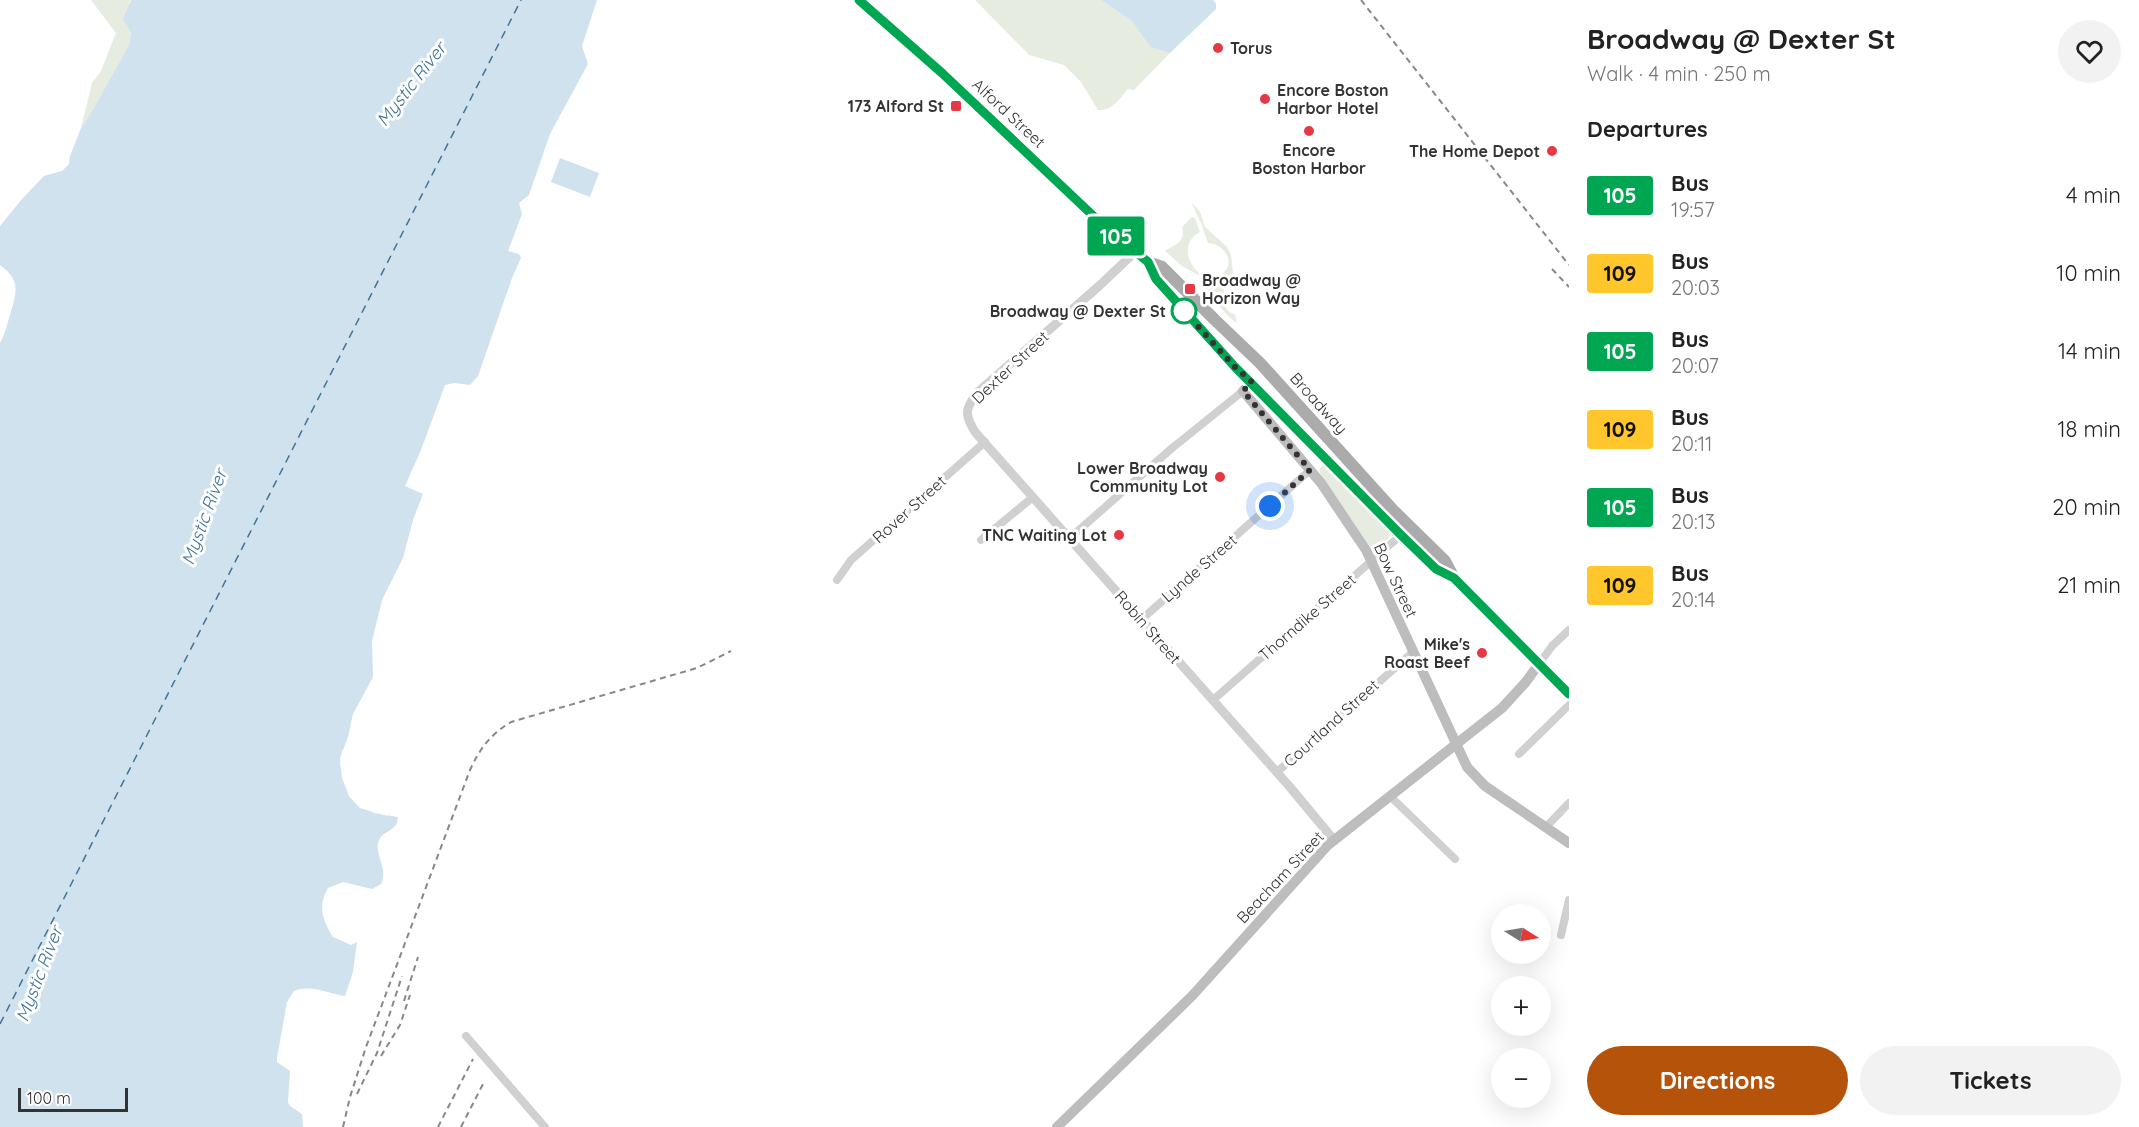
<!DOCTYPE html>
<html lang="en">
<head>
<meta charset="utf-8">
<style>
  body { margin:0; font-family:Quicksand,sans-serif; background:#f2f2f2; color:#222; height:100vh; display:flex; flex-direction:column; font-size:22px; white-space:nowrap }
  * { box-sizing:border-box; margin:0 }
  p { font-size:20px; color:#767676 }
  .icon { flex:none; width:33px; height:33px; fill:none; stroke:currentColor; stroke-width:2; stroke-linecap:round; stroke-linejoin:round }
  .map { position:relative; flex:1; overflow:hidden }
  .panel { display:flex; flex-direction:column; background:#fff; width:570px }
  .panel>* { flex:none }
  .badge { padding:0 12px; border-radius:4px; font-size:21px; line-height:39px }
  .needle { width:39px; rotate:101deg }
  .tools { position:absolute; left:1491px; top:904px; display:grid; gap:12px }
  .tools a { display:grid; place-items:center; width:60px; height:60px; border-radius:50%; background:#fff; box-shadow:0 6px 24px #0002; font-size:30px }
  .scale { position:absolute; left:18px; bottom:15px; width:110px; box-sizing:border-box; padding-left:6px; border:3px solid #333; border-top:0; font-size:16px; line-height:21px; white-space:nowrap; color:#333; -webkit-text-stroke:4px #fff; paint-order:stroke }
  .you { position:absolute; width:30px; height:30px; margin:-15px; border:4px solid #fff; border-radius:50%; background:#1a73e8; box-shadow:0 0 0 9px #1a73e833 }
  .map>.badge { position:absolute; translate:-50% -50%; box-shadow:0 0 0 3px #fff }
  h2 { padding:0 18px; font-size:22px; line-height:54px }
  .round { display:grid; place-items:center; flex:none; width:63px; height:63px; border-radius:32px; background:#f2f2f2 }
  .headline { display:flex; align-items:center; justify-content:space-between; height:102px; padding:0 18px }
  h1 { font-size:28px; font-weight:700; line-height:45px }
  .action { display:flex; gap:12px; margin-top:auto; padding:12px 18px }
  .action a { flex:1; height:69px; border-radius:36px; background:#b45309; color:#fff; font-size:24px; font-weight:700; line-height:69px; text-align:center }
  .action a+a { background:#f2f2f2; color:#222 }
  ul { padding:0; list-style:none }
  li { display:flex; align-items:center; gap:18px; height:78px; padding:0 18px }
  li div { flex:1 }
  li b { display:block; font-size:22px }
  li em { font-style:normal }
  li .badge { min-width:66px; font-weight:700; text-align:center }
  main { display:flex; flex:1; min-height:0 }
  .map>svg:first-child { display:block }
  .green { fill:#e6ecdf }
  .water { fill:#cfe2ee }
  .pier { fill:#fff }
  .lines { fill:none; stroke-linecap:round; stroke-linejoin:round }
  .ferry { stroke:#3f7597; stroke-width:1.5; stroke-dasharray:8 6; stroke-linecap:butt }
  .minor { stroke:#d0d0d0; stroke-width:8 }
  .tertiary { stroke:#d0d0d0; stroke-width:9 }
  .secondary { stroke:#bdbdbd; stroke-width:10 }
  .primary { stroke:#ababab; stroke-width:12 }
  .rail { stroke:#888; stroke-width:2; stroke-dasharray:6 4.5; stroke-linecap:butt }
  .line-casing { stroke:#fff; stroke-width:14 }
  .line { stroke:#00a651; stroke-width:9 }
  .walk { stroke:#333; stroke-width:6; stroke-dasharray:0 10.8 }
  .poi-dot { fill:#e63946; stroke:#fff; stroke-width:2 }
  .stop-dot { fill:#fff; stroke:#00a651; stroke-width:3 }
  .labels { text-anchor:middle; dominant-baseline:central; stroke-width:6; stroke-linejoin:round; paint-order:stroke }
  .poi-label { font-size:16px; font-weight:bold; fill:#333; stroke:#fff; text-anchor:end }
  .street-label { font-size:16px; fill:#333; stroke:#fff }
  .stop-label { font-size:16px; font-weight:bold; fill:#333; stroke:#fff; text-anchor:end }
  .water-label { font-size:18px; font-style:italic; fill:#3f7597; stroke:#fff }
</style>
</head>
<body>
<main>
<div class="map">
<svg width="1569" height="1127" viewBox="0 0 1569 1127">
  <rect width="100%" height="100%" fill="#fff"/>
  <g class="green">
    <polygon points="91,0 131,0 129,2 131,32 129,45 92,111 81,128 92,83 101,71 116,33"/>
    <path d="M975 0H1101L1132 21 1141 32 1170 53 1134 90 1128 89C1119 99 1113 111 1098 110L1081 82 1064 65 1029 55Z"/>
    <path d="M1191 202 1200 212 1205 227 1227 247 1231 255 1233 273 1227 286 1222 274C1237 262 1224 244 1208 243L1202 225Z"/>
    <path d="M1192 217 1195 218 1200 232C1182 241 1186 262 1199 273L1198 275 1182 266 1165 251C1175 244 1186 243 1182 227Z"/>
    <path d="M1203 275H1218C1220 280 1223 285 1224 290 1226 301 1221 309 1235 315L1237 323C1226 317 1208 291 1201 280Z"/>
    <polygon points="1325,463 1394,533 1377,549 1372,549 1321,475 1319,470"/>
  </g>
  <g class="water">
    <path d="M131 0H597L582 46 588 64 550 134 529 195 519 203 522 214 508 251 519 254 521 258 512 278 478 376 470 385 454 383 445 385 421 450 405 486 423 494 413 520 403 558 382 600 372 641 373 677 353 714 348 737 340 758 342 778 349 796 357 805 374 813 398 817 397 823C393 831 383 832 379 840 373 855 389 867 381 884L372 889 343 882 328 888C317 906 323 921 333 937L351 945 357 942 353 972 345 996C327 993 311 984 294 991L287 1002 277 1058V1062L290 1071 288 1102 290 1106 302 1114 303 1127H0V343C5 334 7 325 10 315 16 293 22 281 0 265V226L22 199 44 176 62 171 69 164 70 156 81 128 92 111 129 45 131 32 123 19Z"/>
    <polygon points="1101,0 1213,0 1216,3 1216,9 1170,53 1151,47 1132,21"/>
    <polygon points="560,158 599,173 590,197 551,182"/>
  </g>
  <polygon class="pier" points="347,747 343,765 352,794 362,805 384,812 388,816 360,808 349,796 340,765 342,751"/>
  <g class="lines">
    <polyline class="ferry" points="0,1024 521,0"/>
    <g class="minor">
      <polyline points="1070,538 1171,449 1243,391"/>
      <polyline points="981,540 1033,497"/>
      <polyline points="837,580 851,560 985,442"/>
      <polyline points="1142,619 1310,470"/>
      <polyline points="1539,664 1552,646 1569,630"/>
      <polyline points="1213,700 1401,535"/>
      <polyline points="1519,754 1569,705"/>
      <polyline points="1277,772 1413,652"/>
      <polyline points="1391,797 1455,859"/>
      <polyline points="1546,827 1569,803"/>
      <polyline points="1561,935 1569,900"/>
      <polyline points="466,1036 545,1127"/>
    </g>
    <path class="tertiary" d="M1135 252 1099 286 978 392C965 408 964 414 975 432L1289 786 1334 840"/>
    <g class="secondary">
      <polyline points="1252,382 1243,391 1321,483 1366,550 1467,767 1485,786 1569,843"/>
      <polyline points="1057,1127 1192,996 1328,845 1502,708 1525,683 1539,664"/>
    </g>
    <g class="primary">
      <polyline points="859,0 951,81 1104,226 1148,262 1162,267 1215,320 1260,363 1393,510 1445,561 1454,578 1569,694"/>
      <polyline points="1148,262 1156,279 1233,365 1401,535 1436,569 1454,578"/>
    </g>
    <g class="rail">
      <polyline points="1361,0 1569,265"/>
      <polyline points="1552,269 1569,287"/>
      <polyline points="404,1001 418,957"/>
      <polyline points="381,1056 400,1025 410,995"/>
      <polyline points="357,1094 377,1053 402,976"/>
      <path d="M343 1127 350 1097 366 1047 470 770C480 748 491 734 511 722L697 668 731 651"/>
      <polyline points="438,1127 473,1059"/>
      <polyline points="461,1127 484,1082"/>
    </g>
  </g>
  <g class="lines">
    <g class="line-casing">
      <polyline id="line" points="859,0 942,73 1104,226 1148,262 1156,279 1235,367 1401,535 1436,569 1454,578 1569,694"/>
    </g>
    <use href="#line" class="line"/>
    <polyline class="walk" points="1184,311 1235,367 1252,382 1243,391 1310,470 1270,506"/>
  </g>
  <g class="poi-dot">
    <circle cx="1218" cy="48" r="6"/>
    <circle cx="1265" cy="99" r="6"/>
    <rect x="950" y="100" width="12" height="12" rx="3"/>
    <circle cx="1309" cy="131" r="6"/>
    <circle cx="1552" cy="151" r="6"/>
    <rect x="1184" y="283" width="12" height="12" rx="3"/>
    <circle cx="1220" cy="477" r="6"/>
    <circle cx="1119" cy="535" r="6"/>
    <circle cx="1482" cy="653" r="6"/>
  </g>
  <circle class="stop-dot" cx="1184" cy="311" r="12"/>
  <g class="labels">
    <g class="poi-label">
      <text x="1230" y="48" text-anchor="start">Torus</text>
      <text x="1277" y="90" text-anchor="start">Encore Boston<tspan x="1277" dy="18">Harbor Hotel</tspan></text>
      <text x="944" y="106">173 Alford St</text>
      <text x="1309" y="150" text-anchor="middle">Encore<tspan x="1309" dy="18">Boston Harbor</tspan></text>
      <text x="1540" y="151">The Home Depot</text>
      <text x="1202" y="280" text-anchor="start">Broadway @<tspan x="1202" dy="18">Horizon Way</tspan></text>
      <text x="1208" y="468">Lower Broadway<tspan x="1208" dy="18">Community Lot</tspan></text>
      <text x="1107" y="535">TNC Waiting Lot</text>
      <text x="1470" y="644">Mike's<tspan x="1470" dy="18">Roast Beef</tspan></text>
    </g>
    <g class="street-label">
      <text transform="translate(1009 113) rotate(43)">Alford Street</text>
      <text transform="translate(1010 367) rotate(-43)">Dexter Street</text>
      <text transform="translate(1319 403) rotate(48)">Broadway</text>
      <text transform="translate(909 509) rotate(-42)">Rover Street</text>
      <text transform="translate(1199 568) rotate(-41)">Lynde Street</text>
      <text transform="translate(1396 580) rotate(65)">Bow Street</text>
      <text transform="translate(1307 617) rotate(-41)">Thorndike Street</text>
      <text transform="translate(1148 627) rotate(49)">Robin Street</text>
      <text transform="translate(1331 723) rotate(-42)">Courtland Street</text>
      <text transform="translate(1280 877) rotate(-47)">Beacham Street</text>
    </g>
    <g class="stop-label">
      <text x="1166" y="311">Broadway @ Dexter St</text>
    </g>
    <g class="water-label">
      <text transform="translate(411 84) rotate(-52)">Mystic River</text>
      <text transform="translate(204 517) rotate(-70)">Mystic River</text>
      <text transform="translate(39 974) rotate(-69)">Mystic River</text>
    </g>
  </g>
</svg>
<div class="tools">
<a><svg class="needle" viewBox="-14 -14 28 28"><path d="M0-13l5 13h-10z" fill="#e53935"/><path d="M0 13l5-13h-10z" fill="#767676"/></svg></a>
<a>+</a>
<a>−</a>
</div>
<div class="scale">100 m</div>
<div class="you" style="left:1270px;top:506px"></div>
<b class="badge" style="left:1116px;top:236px;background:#00a651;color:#fff">105</b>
</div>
<section class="panel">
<div class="headline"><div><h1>Broadway @ Dexter St</h1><p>Walk · 4 min · 250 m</p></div><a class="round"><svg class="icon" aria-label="heart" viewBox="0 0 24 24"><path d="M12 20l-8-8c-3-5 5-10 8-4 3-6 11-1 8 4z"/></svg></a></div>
<h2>Departures</h2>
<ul>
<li><span class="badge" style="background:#00a651;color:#fff">105</span><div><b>Bus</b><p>19:57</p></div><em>4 min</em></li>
<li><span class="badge" style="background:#ffc72c;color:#111">109</span><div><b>Bus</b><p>20:03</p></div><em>10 min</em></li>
<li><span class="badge" style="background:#00a651;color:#fff">105</span><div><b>Bus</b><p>20:07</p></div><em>14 min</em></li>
<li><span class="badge" style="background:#ffc72c;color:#111">109</span><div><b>Bus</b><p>20:11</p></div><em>18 min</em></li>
<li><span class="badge" style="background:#00a651;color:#fff">105</span><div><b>Bus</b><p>20:13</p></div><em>20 min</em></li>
<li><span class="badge" style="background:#ffc72c;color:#111">109</span><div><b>Bus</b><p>20:14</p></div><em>21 min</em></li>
</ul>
<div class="action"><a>Directions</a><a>Tickets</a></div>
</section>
</main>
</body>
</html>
